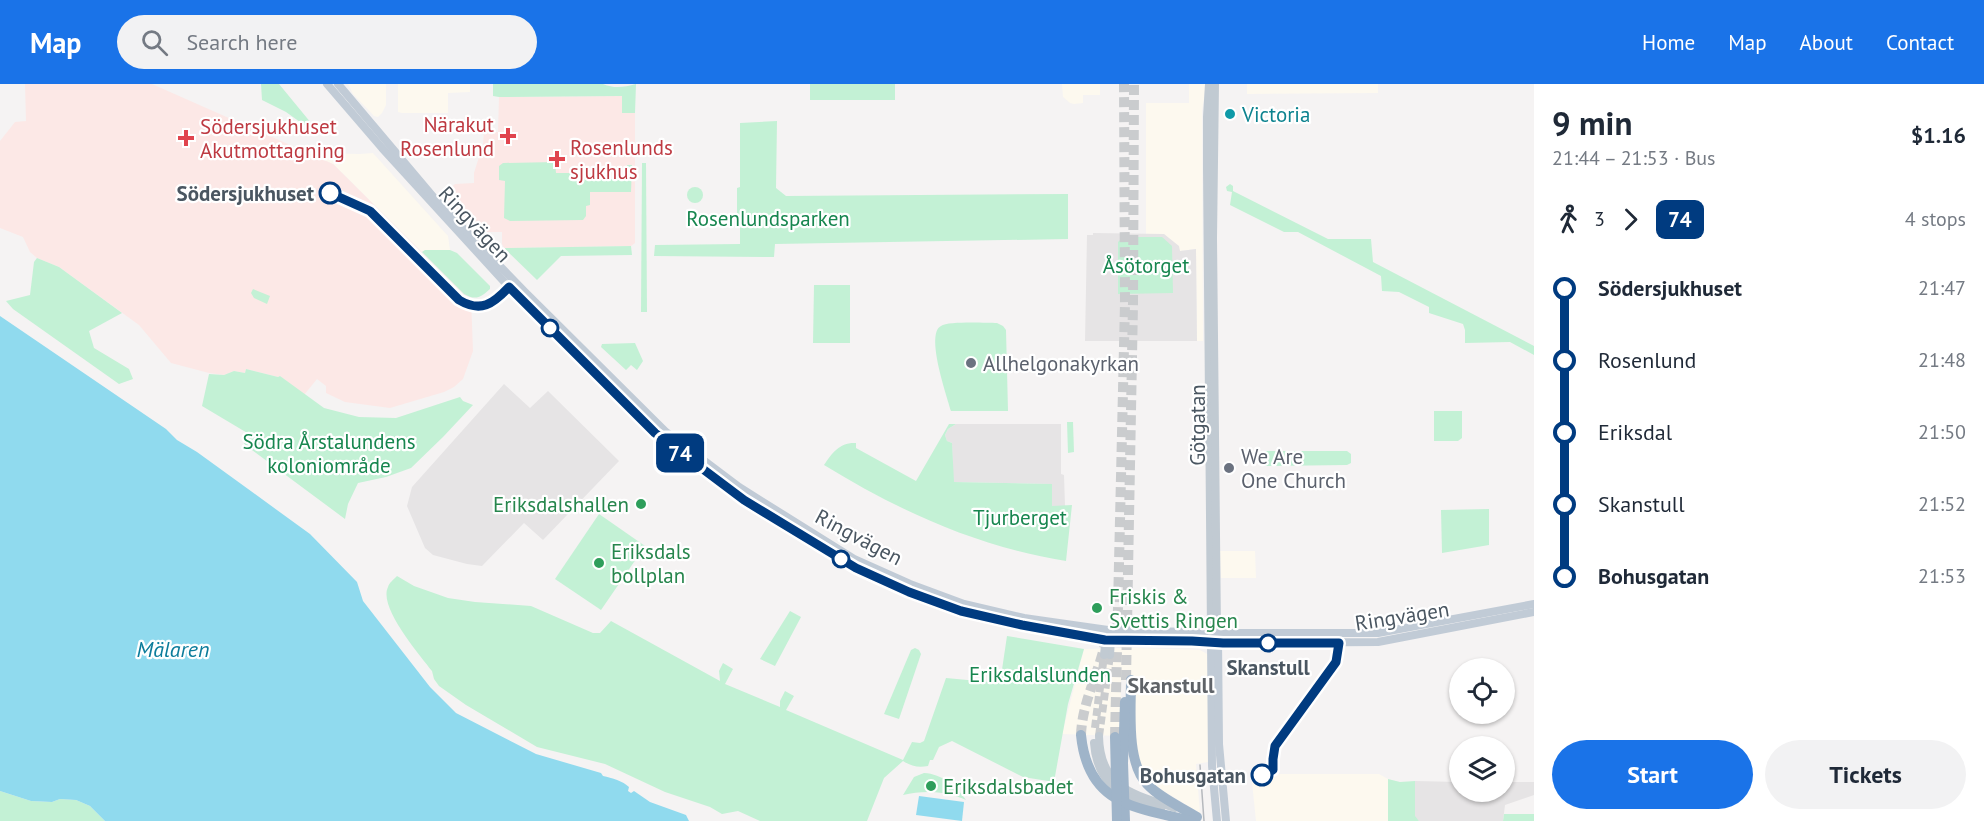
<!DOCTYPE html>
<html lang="en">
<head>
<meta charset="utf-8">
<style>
  body { margin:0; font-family:"PT Sans",sans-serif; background:#f2f2f3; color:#1f2937; height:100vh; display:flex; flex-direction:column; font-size:22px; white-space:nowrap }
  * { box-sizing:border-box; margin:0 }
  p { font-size:20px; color:#747a83 }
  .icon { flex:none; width:33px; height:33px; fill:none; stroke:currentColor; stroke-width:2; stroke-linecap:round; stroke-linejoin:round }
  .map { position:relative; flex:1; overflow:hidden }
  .side { display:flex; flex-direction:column; background:#fff; width:450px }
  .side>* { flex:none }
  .badge { padding:0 12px; border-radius:9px; font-size:21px; line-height:39px }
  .fabs { position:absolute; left:1449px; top:574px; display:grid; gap:12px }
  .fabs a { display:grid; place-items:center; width:66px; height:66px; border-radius:50%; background:#fff; box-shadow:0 2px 4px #0004; font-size:30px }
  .map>.badge { position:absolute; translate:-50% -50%; box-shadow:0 0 0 3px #fff }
  .legs { display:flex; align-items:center; gap:9px; height:66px; padding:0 18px; font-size:20px }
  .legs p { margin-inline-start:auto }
  .head { display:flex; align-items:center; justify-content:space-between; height:102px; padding:0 18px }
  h1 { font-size:33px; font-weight:600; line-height:45px }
  .primary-button { display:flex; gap:12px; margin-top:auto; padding:12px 18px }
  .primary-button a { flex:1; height:69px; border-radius:36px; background:#1a73e8; color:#fff; font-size:24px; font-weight:600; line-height:69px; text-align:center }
  .primary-button a+a { background:#f2f2f3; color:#1f2937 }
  ul { padding:0 18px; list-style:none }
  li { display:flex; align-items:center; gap:21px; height:72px; font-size:22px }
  li i { display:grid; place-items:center; width:9px; height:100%; margin:0 8px; background:currentColor }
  li i::after { content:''; width:15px; height:15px; margin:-8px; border:4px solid; border-radius:50%; background:#fff }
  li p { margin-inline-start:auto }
  li:first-child i { background:linear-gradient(#0000 50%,currentColor 0) }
  li:last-child i { background:linear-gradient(currentColor 50%,#0000 0) }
  header { display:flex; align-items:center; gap:36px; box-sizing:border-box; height:84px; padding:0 30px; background:#1a73e8; color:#fff }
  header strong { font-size:28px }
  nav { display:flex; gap:33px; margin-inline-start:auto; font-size:21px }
  .search { width:420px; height:54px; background:#f2f2f3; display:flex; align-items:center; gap:15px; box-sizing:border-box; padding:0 21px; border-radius:33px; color:#747a83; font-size:22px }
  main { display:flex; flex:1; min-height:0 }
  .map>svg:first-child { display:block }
  .commercial { fill:#fdf9ef }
  .education { fill:#e6e4e5 }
  .medical { fill:#fce8e6 }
  .green { fill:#c3f1d5 }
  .water { fill:#90daee }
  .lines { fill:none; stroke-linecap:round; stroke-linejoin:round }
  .tertiary-tunnel { stroke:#caccce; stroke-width:8; stroke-dasharray:8 4; stroke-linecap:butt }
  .trunk-tunnel { stroke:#caccce; stroke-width:10; stroke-dasharray:10 5; stroke-linecap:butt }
  .tertiary { stroke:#c1cad2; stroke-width:8 }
  .secondary { stroke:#c1cbd6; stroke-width:8 }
  .trunk { stroke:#9fb4c9; stroke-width:10 }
  .rail { stroke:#b5b8bd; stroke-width:1.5 }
  .line-1-casing { stroke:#fff; stroke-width:14 }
  .line-1 { stroke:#003b80; stroke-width:9 }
  .culture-dot { fill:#0f9aa8; stroke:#fff; stroke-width:2 }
  .health-dot { fill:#e0444e; stroke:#fff; stroke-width:2 }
  .stop-1-dot { fill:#fff; stroke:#003b80; stroke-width:3 }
  .worship-dot { fill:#6b7280; stroke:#fff; stroke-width:2 }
  .leisure-dot { fill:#2e9e5b; stroke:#fff; stroke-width:2 }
  .labels { text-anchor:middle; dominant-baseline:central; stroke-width:4.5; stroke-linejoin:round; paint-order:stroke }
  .culture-label { font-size:21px; fill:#0d838f; stroke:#fff; text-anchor:start }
  .health-label { font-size:21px; fill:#be3a42; stroke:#fff; text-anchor:start }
  .stop-label { font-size:21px; font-weight:bold; fill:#4a5661; stroke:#fff; text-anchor:end }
  .park-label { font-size:21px; fill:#17864f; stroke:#fff }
  .street-label { font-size:21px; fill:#4a5661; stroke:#fff }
  .worship-label { font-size:21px; fill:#5b616d; stroke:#fff; text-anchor:start }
  .leisure-label { font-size:21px; fill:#27864d; stroke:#fff; text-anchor:start }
  .water-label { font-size:22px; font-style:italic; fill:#0c7c9b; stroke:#fff }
  .neighbourhood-label { font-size:22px; font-weight:bold; fill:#5f6368; stroke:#fff }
</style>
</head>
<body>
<header>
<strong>Map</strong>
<div class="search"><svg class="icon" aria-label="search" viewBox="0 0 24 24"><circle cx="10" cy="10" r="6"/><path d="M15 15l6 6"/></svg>Search here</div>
<nav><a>Home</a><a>Map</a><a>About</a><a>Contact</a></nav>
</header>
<main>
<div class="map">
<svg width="1534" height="737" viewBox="0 0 1534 737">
  <rect width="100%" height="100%" fill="#f5f3f3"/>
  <g class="commercial">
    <polygon points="348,0 386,0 386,21 382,29 378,33 374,32 353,10"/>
    <polygon points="398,0 470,0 470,8 448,9 448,29 402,29 398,28"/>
    <polygon points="1062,0 1100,0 1100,11 1083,11 1083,19 1074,20 1070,19 1063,13"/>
    <polygon points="1189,0 1206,0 1202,27 1203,257 1197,257 1196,165 1180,167 1164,150 1146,150 1146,19 1189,19"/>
    <polygon points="1247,0 1378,0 1378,9 1247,10"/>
    <polygon points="306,69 360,70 373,69 448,152 450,166 425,166 422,168 333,80"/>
    <polygon points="1220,467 1255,467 1256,494 1221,494"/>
    <polygon points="1136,564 1200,566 1209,571 1208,678 1196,680 1200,729 1147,697 1137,679 1133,597 1121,596 1120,652 1062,650 1084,565"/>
    <polygon points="1273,690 1379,690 1388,695 1388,737 1256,737 1252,698"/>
  </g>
  <g class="education">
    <polygon points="1093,149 1164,150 1179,162 1180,167 1196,165 1197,257 1085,257 1087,151 1093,151"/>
    <polygon points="504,300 530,324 548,307 619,377 543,456 524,439 482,482 467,480 433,471 425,464 407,422 412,403"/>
    <polygon points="956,340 1061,340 1061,390 1064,391 1065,422 1052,422 1051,400 953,398 952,359 947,357 945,351 948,345"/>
    <polygon points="1415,697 1459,698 1460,708 1504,708 1505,698 1534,698 1534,711 1505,721 1503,737 1419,737 1415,733"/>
  </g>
  <g class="medical">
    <polygon points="25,0 152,0 333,80 464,210 471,214 473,267 463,295 454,303 444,308 390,324 345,318 326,309 326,302 317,295 304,311 280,292 278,293 246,285 245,289 234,287 224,291 209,289 171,279 139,241 59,183 37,174 30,168 23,153 0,144 0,57 15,38 26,37"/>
    <polygon points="622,12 622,29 635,29 635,159 631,162 504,164 502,160 502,148 477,148 443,111 455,100 474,99 474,89 483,60 484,48 498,48 499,13"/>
  </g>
  <g class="green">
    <polygon points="261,0 279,0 316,45 307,43 286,28 262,16"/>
    <path d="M493 0H603C615 5 624 3 636 0L635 29H622V12L499 13 493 12Z"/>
    <rect x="810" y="0" width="85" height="16"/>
    <polygon points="777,37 776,104 786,112 1068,110 1068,155 775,160 774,173 654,172 655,161 740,160 740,135 737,135 737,104 740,103 740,39"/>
    <polygon points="555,78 556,89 596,89 596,95 627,95 627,81 632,81 631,108 590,108 590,121 586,122 586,132 583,136 510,137 504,134 505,97 499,96 499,82 503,79"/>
    <polygon points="642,79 646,79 647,228 641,228"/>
    <polygon points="1230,100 1233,102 1233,107 1328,155 1371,155 1373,178 1534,262 1534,271 1510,258 1465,259 1465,246 1463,240 1429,229 1429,223 1399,208 1382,207 1381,192 1298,148 1284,148 1230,121 1232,108 1227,107 1226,103"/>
    <circle cx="695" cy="111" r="8"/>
    <polygon points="1123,153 1162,153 1172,162 1173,209 1118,210 1118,158"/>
    <polygon points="631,162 632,171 561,172 537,196 504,164"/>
    <path d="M425 166H450L457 169 490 202V205C481 213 476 217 464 210L422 168Z"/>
    <polygon points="37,174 59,183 122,229 89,247 94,264 129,285 133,295 119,300 13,225 6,217 30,211 34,178"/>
    <polygon points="814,201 850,201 850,259 813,259"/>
    <polygon points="253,205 270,212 267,220 254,214 251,209"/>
    <path d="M997 239 1003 242 1006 246 1008 327H951C947 312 925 250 941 242 948 237 986 239 997 239Z"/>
    <polygon points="635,259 643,277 637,286 631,281 626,286 601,263 602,260"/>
    <polygon points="246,285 278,293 280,292 324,324 359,333 396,334 460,313 463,317 473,321 443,353 411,384 386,393 358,399 348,420 345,435 244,360 249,350 202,322 209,290 224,291 234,287 245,289"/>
    <polygon points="1434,327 1462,327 1462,354 1458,357 1434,357"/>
    <polygon points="1067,338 1073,338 1074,368 1068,369"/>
    <path d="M949 340H956L948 345 945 351 947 357 952 359 954 398 1052 400V422L1072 421 1066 477C978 463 899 427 824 381 832 369 840 358 856 359V364L916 397Z"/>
    <polygon points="1264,367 1347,367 1351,370 1351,379 1347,381 1264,382 1259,378 1260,370"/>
    <polygon points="1489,425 1489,461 1442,469 1441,426"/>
    <polygon points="599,430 645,462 601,526 555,495"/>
    <path d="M397 492 414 502 448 514 475 518 531 522 593 549H600L611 537 720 597 719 587 723 579 733 585 725 600 780 623V617L785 607 794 612 786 626 903 676 912 658 920 659 924 657 946 594 1000 599 1007 552 1084 565 1068 620 1054 698 1023 693 952 657 939 663 933 676H930L928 682C918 684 911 682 903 677L884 694 867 737H760L738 727 722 730 710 723 665 708 605 680 537 663 466 621 439 602 434 595 432 587C420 571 378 523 388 503 389 499 394 495 397 492Z"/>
    <polygon points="790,527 801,533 775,582 760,575"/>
    <polygon points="915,564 919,566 921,570 899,635 884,630 911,566"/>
    <path d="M924 689C942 690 957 702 966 716 946 707 924 706 903 711L914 693Z"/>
    <polygon points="1388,695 1400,698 1415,697 1415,732 1419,737 1388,737"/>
    <polygon points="0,707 31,717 52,718 60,715 76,716 90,722 105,737 0,737"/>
    <polygon points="1504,730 1534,730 1534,737 1503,737"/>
  </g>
  <g class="water">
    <path d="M0 232 166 345 177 356 197 368 310 450 357 498 363 517 430 603 456 629 536 670 601 689 603 692C612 694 623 697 629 703L628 707 631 709 634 707 650 718 686 731 689 737H105L90 722 76 716 60 715 52 718 31 717 0 707Z"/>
    <polygon points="919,712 964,718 962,737 916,731"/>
  </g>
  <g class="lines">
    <g class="tertiary-tunnel">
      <polyline points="1095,644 1104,571"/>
      <polyline points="1099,652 1110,571"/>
    </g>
    <g class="trunk-tunnel">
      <polyline points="1126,596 1133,219 1134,0"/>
      <path d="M1081 651C1082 619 1098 591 1105 560"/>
      <polyline points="1115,653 1125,219 1124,0"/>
    </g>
    <g class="tertiary">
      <polyline points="1209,0 1207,33 1207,84 1211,548"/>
      <polyline points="1215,0 1213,154 1217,549"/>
      <polyline points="1110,552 1111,556 1110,571"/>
      <polyline points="1104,571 1106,552"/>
      <path d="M1099 652C1100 704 1133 710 1175 724"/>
      <path d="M1094 659C1097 703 1125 713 1161 725"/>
    </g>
    <g class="secondary">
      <polyline points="327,0 382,64 509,203 658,351 744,416 856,484 909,508 961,527 1022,541 1105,556 1223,559 1378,558 1534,528"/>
      <polyline points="338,0 436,116 525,208 666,348 739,403 854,475 910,500 964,520 1024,534 1108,546 1232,549 1378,549 1534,520"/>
      <polyline points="1211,555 1212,682 1217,737"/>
      <polyline points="1218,555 1219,660 1226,737"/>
    </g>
    <g class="trunk">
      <path d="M1131 596C1131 626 1126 678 1147 700 1160 714 1181 723 1197 733"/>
      <polyline points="1125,618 1123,679 1125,737"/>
      <path d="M1081 651C1088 721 1134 723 1191 737"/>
      <polyline points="1115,653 1117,737"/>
    </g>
    <polyline class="rail" points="1200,681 1204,737"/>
  </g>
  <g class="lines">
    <g class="line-1-casing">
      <path id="line-1" d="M330 109 370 127 459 216C481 229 493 220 509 203L655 349 744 416 856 484 909 508 961 527 1022 541 1105 556 1192 557 1223 559H1339L1336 578 1275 662 1273 675V686L1262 691"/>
    </g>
    <use href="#line-1" class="line-1"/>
  </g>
  <circle class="culture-dot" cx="1230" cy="30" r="6"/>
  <g class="health-dot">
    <path d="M505 43h6v6h6v6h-6v6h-6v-6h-6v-6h6z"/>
    <path d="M183 45h6v6h6v6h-6v6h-6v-6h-6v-6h6z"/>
    <path d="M554 66h6v6h6v6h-6v6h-6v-6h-6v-6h6z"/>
  </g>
  <g class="stop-1-dot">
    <circle cx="330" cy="109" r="10"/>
    <circle cx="550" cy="244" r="8"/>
    <circle cx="841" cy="475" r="8"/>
    <circle cx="1268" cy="559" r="8"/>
    <circle cx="1262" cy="691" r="10"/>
  </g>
  <g class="worship-dot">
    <circle cx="971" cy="279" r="6"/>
    <circle cx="1229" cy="384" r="6"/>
  </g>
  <g class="leisure-dot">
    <circle cx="641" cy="420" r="6"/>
    <circle cx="599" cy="479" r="6"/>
    <circle cx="1097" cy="524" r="6"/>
    <circle cx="931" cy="702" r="6"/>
  </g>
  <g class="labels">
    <g class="culture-label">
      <text x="1242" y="30">Victoria</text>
    </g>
    <g class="health-label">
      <text x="494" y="40" text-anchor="end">Närakut<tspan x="494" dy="24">Rosenlund</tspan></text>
      <text x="200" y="42">Södersjukhuset<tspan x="200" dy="24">Akutmottagning</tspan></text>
      <text x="570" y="63">Rosenlunds<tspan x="570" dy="24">sjukhus</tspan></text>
    </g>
    <g class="stop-label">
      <text x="314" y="109">Södersjukhuset</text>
      <text x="1268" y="583" text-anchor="middle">Skanstull</text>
      <text x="1246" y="691">Bohusgatan</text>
    </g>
    <g class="park-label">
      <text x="768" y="134">Rosenlundsparken</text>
      <text x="1146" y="181">Åsötorget</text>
      <text x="329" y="357">Södra Årstalundens<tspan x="329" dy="24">koloniområde</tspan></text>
      <text x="1020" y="433">Tjurberget</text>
      <text x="1040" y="590">Eriksdalslunden</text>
    </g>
    <g class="street-label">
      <text transform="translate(475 140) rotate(47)">Ringvägen</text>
      <text transform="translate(1197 341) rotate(-90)">Götgatan</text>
      <text transform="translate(859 453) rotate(28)">Ringvägen</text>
      <text transform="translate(1402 532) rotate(-9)">Ringvägen</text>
    </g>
    <g class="worship-label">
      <text x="983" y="279">Allhelgonakyrkan</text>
      <text x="1241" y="372">We Are<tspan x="1241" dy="24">One Church</tspan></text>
    </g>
    <g class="leisure-label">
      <text x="629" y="420" text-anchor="end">Eriksdalshallen</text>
      <text x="611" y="467">Eriksdals<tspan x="611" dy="24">bollplan</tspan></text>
      <text x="1109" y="512">Friskis &amp;<tspan x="1109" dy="24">Svettis Ringen</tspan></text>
      <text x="943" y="702">Eriksdalsbadet</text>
    </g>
    <g class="water-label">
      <text x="173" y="565">Mälaren</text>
    </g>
    <g class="neighbourhood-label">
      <text x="1171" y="601">Skanstull</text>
    </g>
  </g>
</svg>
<div class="fabs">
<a><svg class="icon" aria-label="locate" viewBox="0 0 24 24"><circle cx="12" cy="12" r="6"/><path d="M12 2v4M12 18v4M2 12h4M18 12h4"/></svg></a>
<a><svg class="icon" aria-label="layers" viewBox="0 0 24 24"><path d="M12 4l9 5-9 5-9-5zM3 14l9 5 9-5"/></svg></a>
</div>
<b class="badge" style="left:680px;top:369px;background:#003b80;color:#fff">74</b>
</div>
<section class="side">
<div class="head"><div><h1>9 min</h1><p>21:44 – 21:53 · Bus</p></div><b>$1.16</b></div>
<div class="legs"><svg class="icon" aria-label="walk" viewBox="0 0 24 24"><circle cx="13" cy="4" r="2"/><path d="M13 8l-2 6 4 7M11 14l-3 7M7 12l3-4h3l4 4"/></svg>3<svg class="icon" aria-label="forward" viewBox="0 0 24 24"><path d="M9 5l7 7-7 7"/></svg><b class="badge" style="background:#003b80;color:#fff">74</b><p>4 stops</p></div>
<ul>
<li><i style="color:#003b80"></i><b>Södersjukhuset</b><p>21:47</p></li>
<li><i style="color:#003b80"></i><span>Rosenlund</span><p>21:48</p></li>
<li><i style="color:#003b80"></i><span>Eriksdal</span><p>21:50</p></li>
<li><i style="color:#003b80"></i><span>Skanstull</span><p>21:52</p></li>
<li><i style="color:#003b80"></i><b>Bohusgatan</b><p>21:53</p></li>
</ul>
<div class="primary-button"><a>Start</a><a>Tickets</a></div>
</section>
</main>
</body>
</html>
